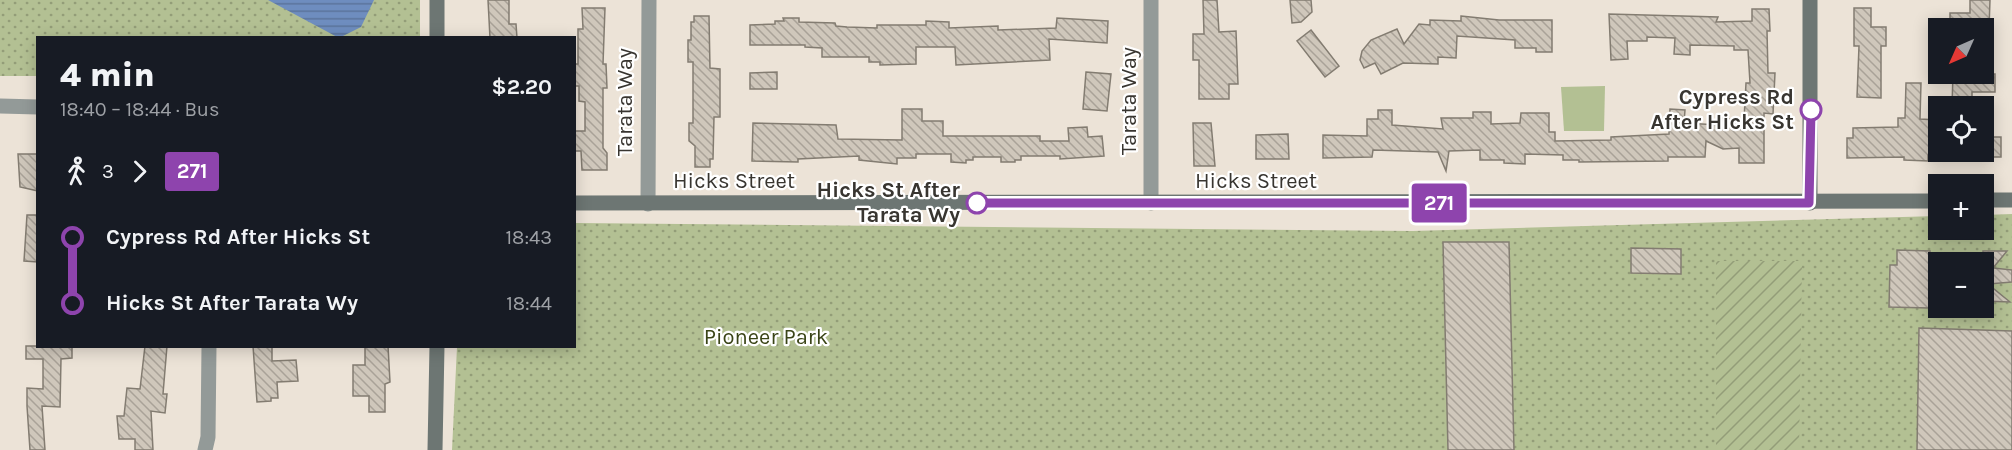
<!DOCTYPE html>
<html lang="en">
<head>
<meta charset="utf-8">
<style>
  body { margin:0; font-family:Karla,sans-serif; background:#20242c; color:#f1f3f6; height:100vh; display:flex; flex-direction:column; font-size:22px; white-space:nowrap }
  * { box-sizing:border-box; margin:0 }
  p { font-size:20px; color:#9ea1a6 }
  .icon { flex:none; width:33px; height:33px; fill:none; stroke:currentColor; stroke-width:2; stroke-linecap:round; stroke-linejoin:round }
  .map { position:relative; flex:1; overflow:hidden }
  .drawer { position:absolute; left:36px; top:36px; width:540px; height:312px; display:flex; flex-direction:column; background:#171b24; border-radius:0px; box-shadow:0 3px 15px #0003 }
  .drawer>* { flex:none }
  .badge { padding:0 12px; border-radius:4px; font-size:21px; line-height:39px }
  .needle { width:39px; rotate:225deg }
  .controls { position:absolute; left:1928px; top:18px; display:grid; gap:12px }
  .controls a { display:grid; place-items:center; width:66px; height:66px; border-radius:0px; background:#171b24; box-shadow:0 3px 15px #0003; font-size:30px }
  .map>.badge { position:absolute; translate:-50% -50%; box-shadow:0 0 0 3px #fff }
  .legs { display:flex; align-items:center; gap:9px; height:66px; padding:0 24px; font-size:20px }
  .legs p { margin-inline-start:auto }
  .headline { display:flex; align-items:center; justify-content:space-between; height:102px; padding:0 24px }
  h1 { font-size:33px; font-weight:800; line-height:45px }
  ul { padding:0 24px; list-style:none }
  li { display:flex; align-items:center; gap:21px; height:66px; font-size:22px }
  li i { display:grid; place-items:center; width:9px; height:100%; margin:0 8px; background:currentColor }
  li i::after { content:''; width:15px; height:15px; margin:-8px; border:4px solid; border-radius:50%; background:#171b24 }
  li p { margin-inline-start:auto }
  li:first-child i { background:linear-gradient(#0000 50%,currentColor 0) }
  li:last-child i { background:linear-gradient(currentColor 50%,#0000 0) }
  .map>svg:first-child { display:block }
  .grass { fill:#b3c093 }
  .park { fill:url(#park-dots); fill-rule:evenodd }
  .garden { fill:url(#garden-furrows) }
  .water { fill:url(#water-rules) }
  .building { fill:url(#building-back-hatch); stroke:#837c71; stroke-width:1.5 }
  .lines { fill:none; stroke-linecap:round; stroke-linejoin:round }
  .street { stroke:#939a98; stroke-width:15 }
  .secondary { stroke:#6d7673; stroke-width:15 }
  .line-1-casing { stroke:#fff; stroke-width:14 }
  .line-1 { stroke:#8e44ad; stroke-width:9 }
  .stop-1-dot { fill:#fff; stroke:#8e44ad; stroke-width:3 }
  .labels { text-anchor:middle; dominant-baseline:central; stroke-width:4.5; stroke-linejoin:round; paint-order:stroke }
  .stop-label { font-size:22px; font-weight:bold; fill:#383530; stroke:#fff; text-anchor:end }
  .street-label { font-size:22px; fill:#383530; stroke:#fff }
  .park-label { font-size:22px; fill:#3a4417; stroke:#fff }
</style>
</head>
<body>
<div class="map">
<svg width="2012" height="450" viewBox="0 0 2012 450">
  <defs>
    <pattern id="park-dots" width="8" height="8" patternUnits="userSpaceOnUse" patternTransform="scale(1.5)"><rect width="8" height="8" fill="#b3c093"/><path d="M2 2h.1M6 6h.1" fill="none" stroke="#939d78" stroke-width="1.8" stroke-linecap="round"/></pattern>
    <pattern id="garden-furrows" width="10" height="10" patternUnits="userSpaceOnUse" patternTransform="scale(1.5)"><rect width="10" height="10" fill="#b3c093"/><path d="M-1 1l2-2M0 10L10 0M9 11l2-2" fill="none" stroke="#939d78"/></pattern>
    <pattern id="water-rules" width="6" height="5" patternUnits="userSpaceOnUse" patternTransform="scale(1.5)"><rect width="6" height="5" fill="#6e8dbf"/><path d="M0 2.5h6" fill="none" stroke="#5b749c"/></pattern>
    <pattern id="building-back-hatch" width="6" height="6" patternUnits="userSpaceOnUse" patternTransform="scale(1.5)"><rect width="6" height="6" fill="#cfc7bb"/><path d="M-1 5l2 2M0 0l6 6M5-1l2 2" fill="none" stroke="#a9a298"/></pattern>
  </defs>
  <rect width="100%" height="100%" fill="#ece3d7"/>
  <polygon class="grass" points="1605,86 1604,131 1564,131 1561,87"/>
  <g class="park">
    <polygon points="0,0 420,0 420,37 38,38 37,76 0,76"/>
    <path d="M2012 214V450H452L457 347 574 346 575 223 1413 231 1938 216V230H1983V215ZM1938 262H1983V308H1938Z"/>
  </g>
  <polygon class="garden" points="1716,261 1802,261 1799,450 1716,450"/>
  <polygon class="water" points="268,0 374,0 361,27 339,38"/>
  <g class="building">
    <polygon points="488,0 509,0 509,24 516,24 517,38 490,38"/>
    <polygon points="1203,0 1217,0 1219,32 1236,31 1238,84 1229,84 1229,99 1199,99 1199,60 1193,60 1193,34 1204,34"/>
    <polygon points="1290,0 1311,0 1312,12 1301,22 1292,23"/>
    <polygon points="1970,0 1990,0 1989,28 1950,28 1950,13 1970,13"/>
    <polygon points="582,8 605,8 603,64 606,64 607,88 603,88 603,148 607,153 607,170 582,170 581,151 574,151 574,131 585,131 585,102 579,101 579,86 574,86 574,64 578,64 578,29 583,29"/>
    <polygon points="1854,8 1871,8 1871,27 1886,27 1886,46 1881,46 1881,98 1857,97 1859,46 1854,46"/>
    <polygon points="1752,9 1769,9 1770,31 1767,31 1768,73 1775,73 1773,114 1764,113 1764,163 1739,163 1739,148 1723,149 1706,141 1705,157 1668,157 1668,161 1579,162 1579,160 1563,160 1563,155 1525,154 1525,164 1504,163 1504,160 1480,160 1480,150 1449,151 1446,171 1438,152 1373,150 1372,157 1323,158 1323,135 1367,136 1367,119 1378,119 1378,110 1392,110 1392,125 1443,129 1441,118 1473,118 1473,112 1491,112 1491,124 1520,123 1521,113 1549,113 1549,132 1555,132 1555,141 1611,140 1611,137 1669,134 1670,109 1685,110 1684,123 1719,125 1719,118 1744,120 1746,83 1750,83 1748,50 1734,50 1734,46 1690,45 1690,55 1674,54 1675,38 1647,37 1647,41 1627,41 1628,59 1611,60 1609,14 1718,17 1716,22 1752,21"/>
    <polygon points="694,16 709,16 710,68 720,69 720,117 714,117 713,159 710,159 710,167 695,167 695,146 689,141 689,123 693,123 693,62 688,62 688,40 691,40 691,22 694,22"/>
    <polygon points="1461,16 1499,20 1552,20 1552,52 1536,52 1536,48 1515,48 1515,40 1457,36 1456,58 1438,57 1438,64 1403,63 1381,74 1375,63 1364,68 1360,60 1362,51 1371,40 1397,29 1404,44 1419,24 1430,25 1430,20 1461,21"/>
    <polygon points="783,18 799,18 799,22 835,23 836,26 847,27 877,28 877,25 926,25 926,21 949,22 949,28 998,26 998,30 1056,28 1057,18 1108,21 1107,43 1049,39 1050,60 956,65 955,47 916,47 916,64 880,65 880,62 869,62 869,57 822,57 822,48 805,47 805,45 750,45 750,25 775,24 775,21 784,21"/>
    <polygon points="1311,30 1339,66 1325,77 1297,41"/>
    <polygon points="777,72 777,89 750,89 750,73"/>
    <polygon points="1086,72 1111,74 1107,111 1083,109"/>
    <polygon points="1953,74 1995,74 1995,92 1972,92 1972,106 1952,106"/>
    <polygon points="1906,83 1921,83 1920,119 1938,120 1937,156 1928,155 1928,161 1904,160 1904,157 1847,158 1847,138 1853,138 1853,128 1898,127 1898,118 1905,118"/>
    <polygon points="902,109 922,109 922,121 943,121 943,136 1040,136 1040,141 1069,141 1068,128 1087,127 1088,137 1102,136 1104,156 1060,159 1060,156 1021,156 1021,160 1015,160 1015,162 1001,162 1001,157 973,157 973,160 966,160 966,163 951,162 951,154 916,154 916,158 897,158 897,164 859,160 859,156 798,159 798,162 752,161 753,123 836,125 838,139 902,140"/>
    <polygon points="1193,123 1211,123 1215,166 1194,166"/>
    <polygon points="1288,134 1289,159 1256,159 1256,135"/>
    <rect x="1983" y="137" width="18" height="20"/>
    <polygon points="18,154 38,154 38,191 20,187"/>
    <polygon points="27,215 38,215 38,262 24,261"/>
    <polygon points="1443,242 1509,242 1514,450 1448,450"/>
    <polygon points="1631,248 1681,249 1681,274 1631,273"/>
    <polygon points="1897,250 1930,251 1929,308 1889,307 1890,265 1897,265"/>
    <polygon points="1983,251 2007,251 1993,268 2012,270 2012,282 1988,284 2010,302 1983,301"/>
    <polygon points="1919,328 2012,331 2012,450 1917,450"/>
    <polygon points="26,346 72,346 72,358 61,359 60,407 42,406 45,450 30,450 27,406 27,388 43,389 43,359 26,359"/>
    <polygon points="145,346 167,346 163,394 167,394 165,413 151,411 153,450 135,450 135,439 119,439 117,416 124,416 127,388 140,389"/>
    <polygon points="253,346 272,346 272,361 296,360 298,381 277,382 278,398 271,398 271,401 257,402"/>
    <polygon points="365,346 388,346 390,382 385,384 385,412 369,412 369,396 353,396 353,365 365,365"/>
  </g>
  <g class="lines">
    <g class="street">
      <polyline points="0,106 38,107"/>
      <polyline points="1151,203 1151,0"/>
      <polyline points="648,204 649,0"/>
      <polyline points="205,450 208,437 209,346"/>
    </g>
    <g class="secondary">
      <polyline points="437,0 437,38"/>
      <polyline points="1983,200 2012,200"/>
      <polyline points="574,203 1938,201"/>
      <polyline points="1810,203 1810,0"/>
      <polyline points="435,450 437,346"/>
    </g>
  </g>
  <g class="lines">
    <g class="line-1-casing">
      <polyline id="line-1" points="977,203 1809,203 1811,110"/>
    </g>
    <use href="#line-1" class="line-1"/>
  </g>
  <g class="stop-1-dot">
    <circle cx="1811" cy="110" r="10"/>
    <circle cx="977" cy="203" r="10"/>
  </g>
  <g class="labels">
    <g class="stop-label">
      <text x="1794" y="97">Cypress Rd<tspan x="1794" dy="25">After Hicks St</tspan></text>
      <text x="960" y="190">Hicks St After<tspan x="960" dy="25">Tarata Wy</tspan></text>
    </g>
    <g class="street-label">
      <text transform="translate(1129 101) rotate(-90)">Tarata Way</text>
      <text transform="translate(625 102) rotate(-90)">Tarata Way</text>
      <text x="734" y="181">Hicks Street</text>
      <text x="1256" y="181">Hicks Street</text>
    </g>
    <g class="park-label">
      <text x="766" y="337">Pioneer Park</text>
    </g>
  </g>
</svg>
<div class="controls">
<a><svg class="needle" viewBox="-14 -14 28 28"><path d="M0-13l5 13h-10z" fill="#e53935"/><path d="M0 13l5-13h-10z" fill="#9ea1a6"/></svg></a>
<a><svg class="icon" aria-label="locate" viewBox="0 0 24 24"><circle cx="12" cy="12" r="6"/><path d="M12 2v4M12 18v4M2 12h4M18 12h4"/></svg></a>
<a>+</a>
<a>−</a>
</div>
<b class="badge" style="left:1439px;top:203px;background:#8e44ad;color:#fff">271</b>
<section class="drawer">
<div class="headline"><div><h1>4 min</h1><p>18:40 – 18:44 · Bus</p></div><b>$2.20</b></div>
<div class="legs"><svg class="icon" aria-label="walk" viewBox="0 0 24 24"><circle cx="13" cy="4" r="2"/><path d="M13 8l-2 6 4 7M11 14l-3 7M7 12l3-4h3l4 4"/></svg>3<svg class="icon" aria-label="forward" viewBox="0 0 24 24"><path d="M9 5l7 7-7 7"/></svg><b class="badge" style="background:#8e44ad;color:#fff">271</b></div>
<ul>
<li><i style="color:#8e44ad"></i><b>Cypress Rd After Hicks St</b><p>18:43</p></li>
<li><i style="color:#8e44ad"></i><b>Hicks St After Tarata Wy</b><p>18:44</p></li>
</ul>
</section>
</div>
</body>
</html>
